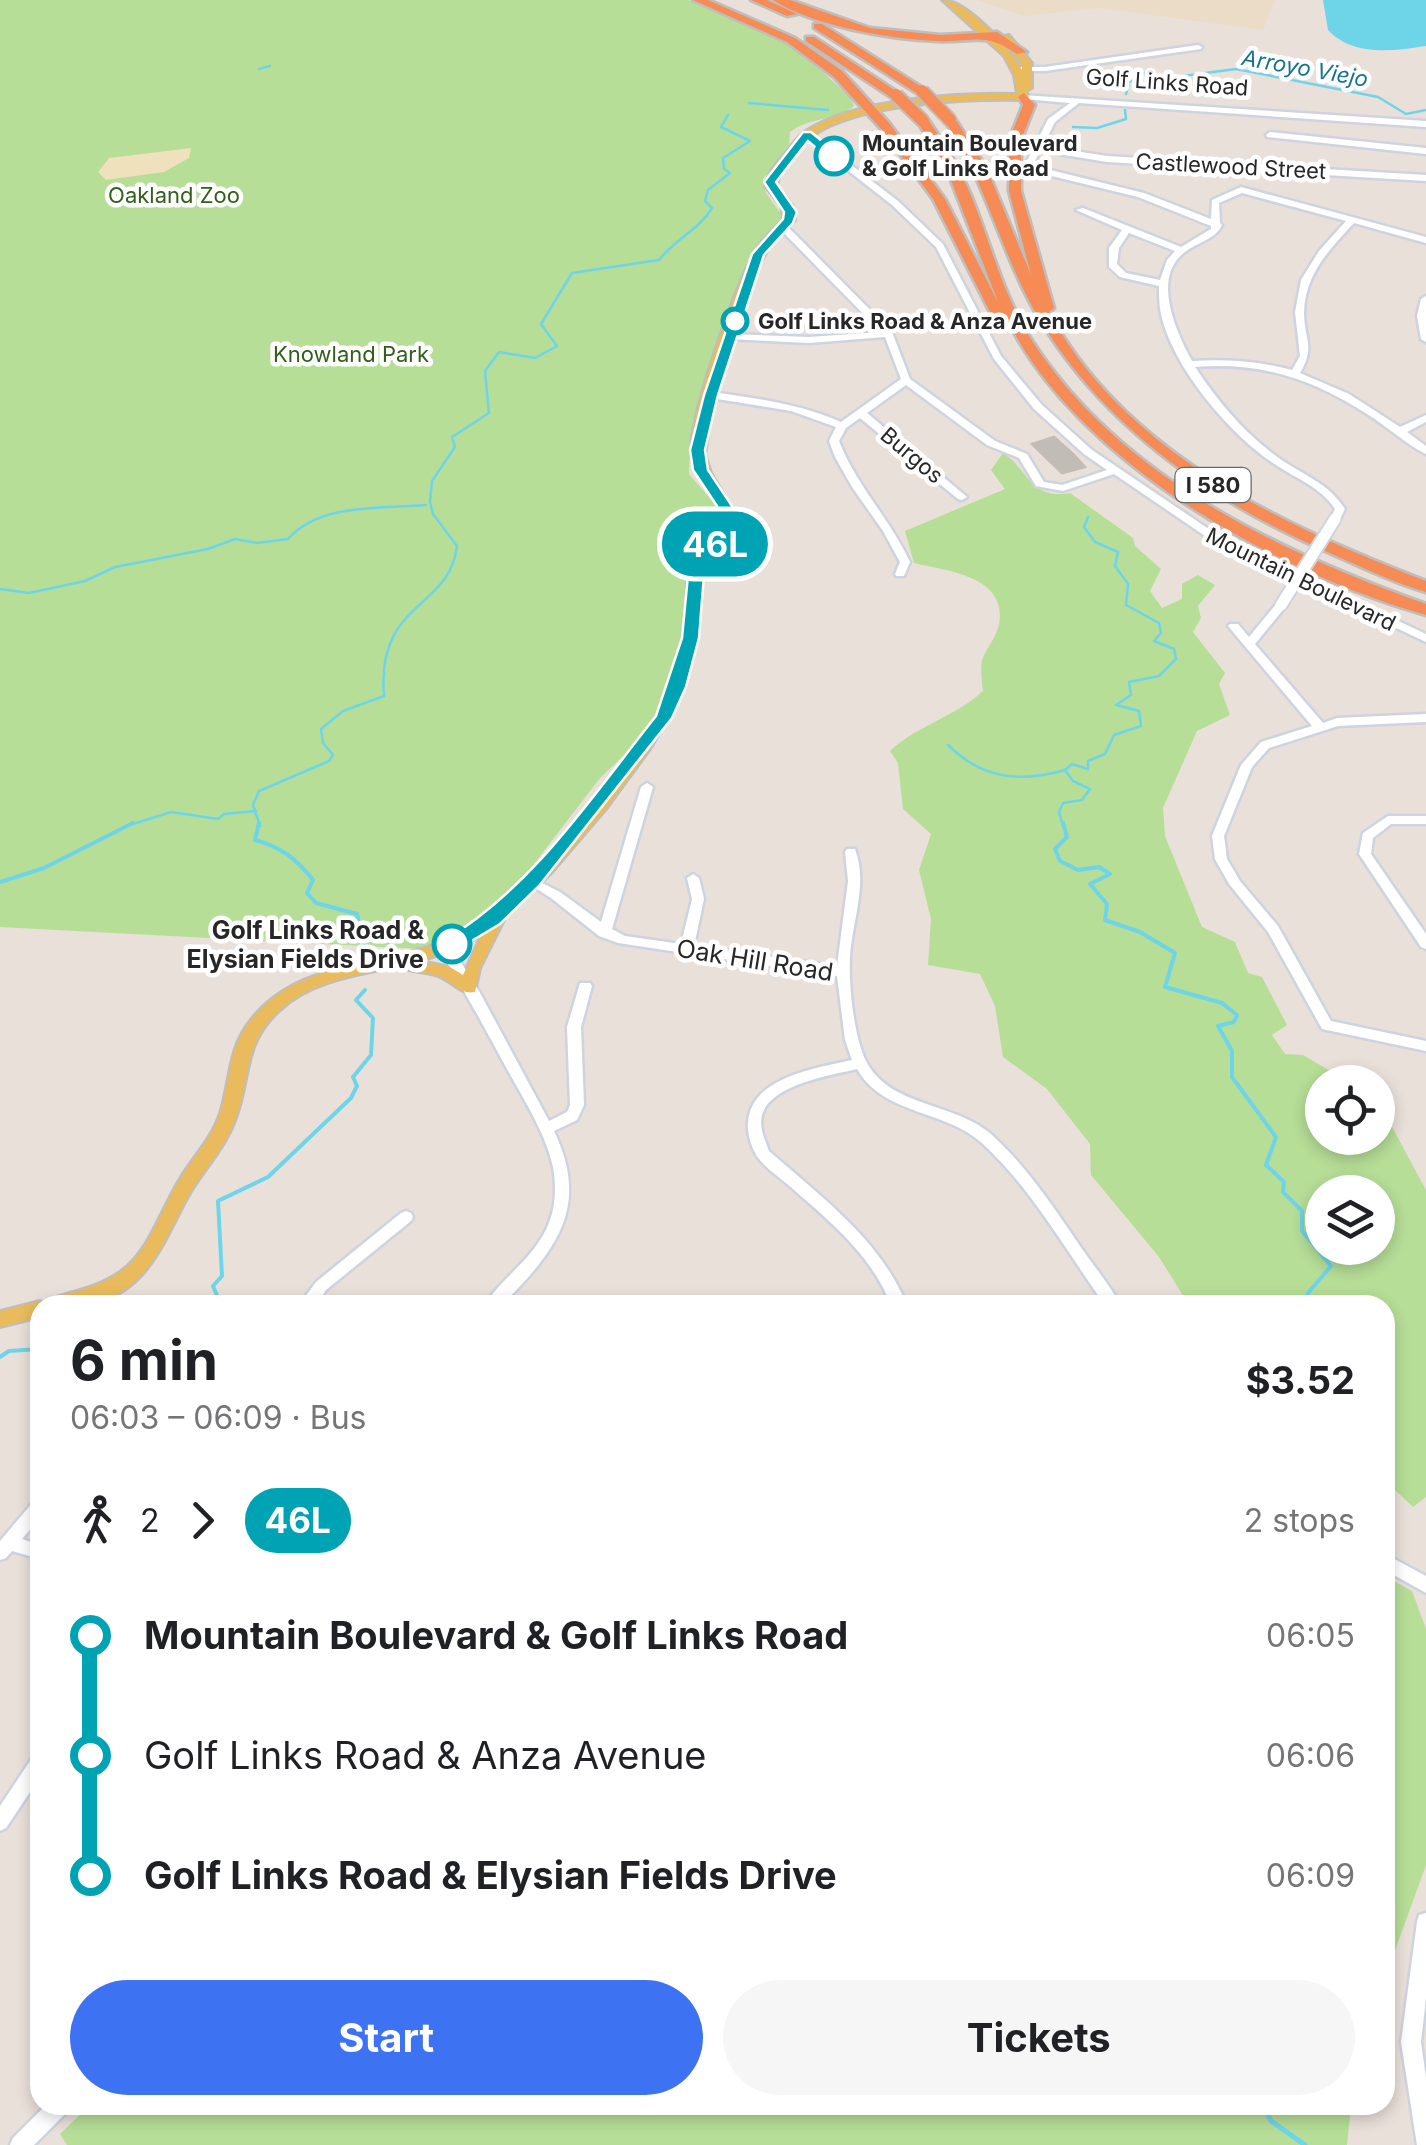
<!DOCTYPE html>
<html lang="en">
<head>
<meta charset="utf-8">
<style>
  body { margin:0; font-family:Inter,sans-serif; background:#f6f6f6; color:#202124; height:100vh; display:flex; flex-direction:column; font-size:38px; white-space:nowrap }
  * { box-sizing:border-box; margin:0 }
  p { font-size:32px; color:#757577 }
  .icon { flex:none; width:55px; height:55px; fill:none; stroke:currentColor; stroke-width:2; stroke-linecap:round; stroke-linejoin:round }
  .map { position:relative; flex:1; overflow:hidden }
  .sheet { position:absolute; left:30px; top:1295px; width:1365px; height:820px; display:flex; flex-direction:column; background:#fff; border-radius:30px; box-shadow:0 5px 15px #0003 }
  .sheet>* { flex:none }
  .badge { padding:0 20px; border-radius:32px; font-size:35px; line-height:65px }
  .fabs { position:absolute; left:1305px; top:1065px; display:grid; gap:20px }
  .fabs a { display:grid; place-items:center; width:90px; height:90px; border-radius:50%; background:#fff; box-shadow:0 5px 15px #0003; font-size:50px }
  .map>.badge { position:absolute; translate:-50% -50%; box-shadow:0 0 0 5px #fff }
  .legs { display:flex; align-items:center; gap:15px; height:110px; padding:0 40px; font-size:32px }
  .legs p { margin-inline-start:auto }
  .headline { display:flex; align-items:center; justify-content:space-between; height:170px; padding:0 40px }
  h1 { font-size:55px; font-weight:700; line-height:75px }
  .cta { display:flex; gap:20px; margin-top:auto; padding:20px 40px }
  .cta a { flex:1; height:115px; border-radius:60px; background:#3d72f2; color:#fff; font-size:40px; font-weight:700; line-height:115px; text-align:center }
  .cta a+a { background:#f6f6f6; color:#202124 }
  ul { padding:0 40px; list-style:none }
  li { display:flex; align-items:center; gap:35px; height:120px; font-size:38px }
  li i { display:grid; place-items:center; width:15px; height:100%; margin:0 12px; background:currentColor }
  li i::after { content:''; width:25px; height:25px; margin:-12px; border:8px solid; border-radius:50%; background:#fff }
  li p { margin-inline-start:auto }
  li:first-child i { background:linear-gradient(#0000 50%,currentColor 0) }
  li:last-child i { background:linear-gradient(currentColor 50%,#0000 0) }
  .map>svg:first-child { display:block }
  .education { fill:#ebdcc8 }
  .green { fill:#b6de97; fill-rule:evenodd }
  .sand { fill:#eee1bc }
  .water { fill:#6ed5e9 }
  .lines { fill:none; stroke-linecap:round; stroke-linejoin:round }
  .stream-far2 { stroke:#6ed5e9; stroke-width:2.5 }
  .stream-far1 { stroke:#6ed5e9; stroke-width:4 }
  .stream { stroke:#6ed5e9; stroke-width:5 }
  .building { fill:#c1bcb5; stroke:#c4bcb3; stroke-width:2.5 }
  .minor-casing { stroke:#ced3e0; stroke-width:5 }
  .major-casing { stroke:#bebebe; stroke-width:4 }
  .highway-casing { stroke:#bebebe; stroke-width:5 }
  .minor { fill:#fff; fill-rule:evenodd }
  .major { fill:#eabb5d; fill-rule:evenodd }
  .highway { fill:#f78b56; fill-rule:evenodd }
  .minor-bridge-casing { stroke:#ced3e0; stroke-width:15; stroke-linecap:butt }
  .highway-bridge-casing { stroke:#bebebe; stroke-width:16; stroke-linecap:butt }
  .minor-bridge { stroke:#fff; stroke-width:11 }
  .highway-bridge { stroke:#f78b56; stroke-width:12 }
  .line-1 { fill:#00a3b4; stroke:#fff; stroke-width:2.5 }
  .stop-1-dot { fill:#fff; stroke:#00a3b4; stroke-width:5 }
  .labels { text-anchor:middle; dominant-baseline:central; stroke-width:9; stroke-linejoin:round; paint-order:stroke }
  .far-water-label { font-size:22px; font-style:italic; fill:#127290; stroke:#fff }
  .far-street-label { font-size:22px; fill:#272727; stroke:#fff }
  .far-stop-label { font-size:22px; font-weight:bold; fill:#272727; stroke:#fff; text-anchor:start }
  .far-park-label { font-size:22px; fill:#315f1c; stroke:#fff }
  .shield { fill:#fff; stroke:#686868; stroke-width:2.5 }
  .shield-label { font-size:22px; font-weight:bold; fill:#272727 }
  .stop-label { font-size:25px; font-weight:bold; fill:#272727; stroke:#fff; text-anchor:end }
  .street-label { font-size:25px; fill:#272727; stroke:#fff }
</style>
</head>
<body>
<div class="map">
<svg width="1426" height="2145" viewBox="0 0 1426 2145">
  <rect width="100%" height="100%" fill="#e9e0d9"/>
  <polygon class="education" points="976,0 1275,0 1263,30 1098,8 1025,16"/>
  <g class="green">
    <path d="M0 0H688L798 49 851 98 854 106C837 121 809 117 790 132L789 146 763 179 766 193 783 217 748 259 690 444 689 474 714 503 718 517 713 536 687 578 685 621 670 689 638 742 600 778 524 877 478 920 421 949 0 927Z"/>
    <path d="M1003 453C1029 470 1031 500 1070 493L1133 538 1135 546 1161 569 1150 591 1162 608 1182 599V584L1198 575 1215 585 1198 606 1201 618 1193 632 1225 673 1219 684 1230 715 1197 731 1163 808 1165 836 1202 927 1235 942 1248 973 1262 977 1287 1025 1272 1035 1285 1054 1303 1055 1349 1082H1322V1138H1378V1101L1426 1190V1497L1413 1507 1395 1490 1385 1465V1305H1189L1159 1257 1091 1175 1090 1144 1047 1089 1003 1057 995 1006 980 974 928 965 931 919 919 870 931 834 903 809 898 763 890 751C918 725 955 717 983 691 982 682 980 669 982 660 986 648 997 637 999 624 1008 576 947 571 914 563L905 531 1005 489 991 470ZM1378 1192V1248H1322V1192Z"/>
    <polygon points="1385,1576 1412,1591 1426,1629 1426,1865 1385,1978"/>
    <polygon points="90,2105 1351,2105 1347,2145 67,2145 60,2134"/>
  </g>
  <polygon class="sand" points="191,148 189,158 164,172 106,180 98,172 109,158"/>
  <path class="water" d="M1323 0H1426V46C1394 51 1353 57 1328 30Z"/>
  <g class="lines">
    <g class="stream-far2">
      <polyline points="259,69 270,66"/>
      <polyline points="1126,94 1129,82 1144,73 1175,77 1236,69 1378,97 1406,114 1426,110"/>
      <polyline points="749,103 828,110"/>
      <polyline points="1073,127 1097,128 1126,119 1125,110"/>
      <path d="M0 589 29 593 48 589 85 581 115 567 208 549 235 539 257 543 288 539C320 503 380 509 426 505"/>
      <path d="M948 745C982 779 1020 783 1065 770"/>
      <polyline points="127,826 171,812 218,819 224,814 256,811"/>
      <path d="M260 826 253 805 259 791 329 761 333 755 323 743 321 729 343 711 384 696C376 600 450 610 457 546L433 514 430 502 432 481 455 447 452 437 489 413 485 371 499 352 535 358 557 346 541 324 572 273 659 260C675 239 699 230 712 208L705 201 708 190 730 173 724 169 723 158 750 141 721 127 728 115"/>
      <polyline points="1063,826 1059,812 1063,803 1082,800 1090,789 1073,781 1065,770 1072,764 1088,769 1088,761 1105,754 1114,735 1141,726 1139,711 1116,705 1131,695 1129,682 1159,676 1176,659 1174,649 1154,641 1161,633 1159,623 1126,605 1128,584 1115,566 1118,552 1095,542 1084,527 1088,517"/>
    </g>
    <g class="stream-far1">
      <path d="M259 823 255 840C281 847 297 859 313 880L307 893 316 903 357 914 365 948"/>
      <polyline points="1063,823 1067,837 1055,849 1060,861 1078,870 1099,867 1110,874 1090,884 1107,904 1105,920 1140,932 1175,953 1165,987 1222,1003 1237,1015 1234,1022 1218,1026 1232,1051 1232,1077 1276,1137 1266,1165 1284,1182 1283,1192 1302,1211 1302,1231 1331,1266 1308,1293 1307,1305"/>
      <polyline points="0,882 44,868 133,823"/>
      <polyline points="221,1305 213,1286 222,1276 218,1201 268,1177 351,1098 357,1086 353,1077 371,1055 373,1018 356,1000 365,990"/>
      <polyline points="0,1357 9,1351 40,1349"/>
    </g>
    <polyline class="stream" points="1263,2105 1271,2121 1305,2145"/>
  </g>
  <polygon class="building" points="1054,437 1073,454 1085,467 1062,473 1032,444"/>
  <g class="lines">
    <g class="minor-casing">
      <g id="minor">
        <polygon points="1198,45 1202,47 1201,49 1045,71 1016,71 1012,69 1016,67 1045,67"/>
        <path d="M1021 95 1426 121V127L1079 103 1055 122 1043 146 1107 156 1426 175V181L1107 162 1040 151 1035 161 1038 167 1144 193 1211 219 1212 200 1241 187 1426 237V243L1354 223C1330 249 1305 274 1304 312 1304 340 1316 346 1300 373L1349 394 1400 427 1426 415V422L1407 432 1426 446V454C1405 444 1387 426 1367 414 1311 378 1261 362 1195 367 1217 400 1243 432 1276 456 1300 474 1328 482 1345 509L1339 521H1331L1330 519 1335 509C1320 486 1294 478 1273 463 1228 433 1169 363 1160 309 1159 301 1159 293 1159 286L1120 277 1109 267V248L1122 230 1076 210 1083 208 1181 247 1211 229V226L1138 197 1031 171 1027 161 1048 119 1070 103 1024 99H1021ZM1242 193 1346 221 1319 251 1301 280 1295 312 1300 356 1292 370C1258 361 1227 359 1192 361 1176 332 1151 277 1185 252 1198 242 1216 239 1222 225L1220 223 1219 203ZM1129 233 1175 251 1167 260 1160 280 1126 273 1117 264 1119 248Z"/>
        <path d="M807 131 898 201 943 244 1001 356 1042 405 1092 450 1222 538 1426 634V642L1214 542 1114 474 1063 491 1036 486 1019 458 987 445 906 385 867 413 967 497 962 500 958 499 860 418 846 428 839 441C856 485 890 519 910 562L904 576H896L895 574 900 562 883 531 852 487 835 457 829 441 836 427 791 411 711 398 706 395 711 392C756 398 800 404 841 422L901 379 885 337 809 343 727 339 725 337 730 334 809 337 881 332 780 229V225H786L892 332 910 379 995 441 1027 454 1044 482 1062 485 1107 470 1084 454 1034 409 994 359 936 247 892 205 804 136 803 134Z"/>
        <polygon points="1270,132 1426,148 1426,154 1267,137 1266,135"/>
        <polygon points="1426,296 1426,342 1421,339 1417,316 1421,299"/>
        <polygon points="1281,602 1287,605 1255,644 1323,723 1337,718 1426,714 1426,722 1338,726 1269,748 1252,767 1224,836 1227,859 1240,881 1278,926 1331,1021 1426,1041 1426,1051 1322,1029 1268,932 1229,884 1215,859 1212,836 1241,765 1261,742 1312,726 1228,626 1230,624 1238,624 1249,637 1277,603"/>
        <path d="M647 783 653 787 612 929 625 936 681 944 692 899 687 878 693 874 699 878 704 899 694 946 837 966 848 881 845 852 847 849H855C867 880 855 914 851 946 847 975 853 1033 865 1059 888 1108 956 1102 992 1135 1028 1168 1055 1209 1082 1249 1095 1267 1109 1285 1121 1305H1105C1066 1251 1032 1189 982 1143 946 1110 883 1115 857 1069 832 1075 774 1084 763 1112 758 1125 764 1138 769 1151 821 1197 879 1238 907 1305H891C872 1256 832 1223 793 1189 782 1179 768 1170 759 1159 752 1150 747 1134 748 1123 750 1077 817 1068 852 1060L845 1040 837 976 618 943 599 936 551 898 526 882 532 878 560 892 601 922 641 787Z"/>
        <polygon points="1388,816 1426,816 1426,824 1391,824 1373,838 1371,854 1426,934 1426,949 1421,947 1359,854 1363,833"/>
        <path d="M445 943 450 945 479 991 549 1121 567 1112 570 1105 567 1027 580 983H590L592 986 581 1027 584 1105 577 1120 554 1131C591 1208 555 1251 502 1305H484C504 1275 537 1257 550 1220 556 1204 556 1184 553 1167 545 1132 524 1100 507 1069 485 1028 463 988 438 948Z"/>
        <polygon points="406,1211 411,1213 413,1217 411,1221 326,1290 316,1305 299,1305 316,1282 401,1213"/>
        <polygon points="40,1499 40,1518 22,1539 40,1545 40,1559 12,1551 6,1558 0,1560 0,1541 34,1501"/>
        <polygon points="1385,1554 1426,1576 1426,1593 1385,1570"/>
        <polygon points="40,1752 40,1777 6,1828 0,1831 0,1806 34,1755"/>
        <polygon points="1426,1913 1426,1998 1421,2042 1426,2078 1426,2145 1417,2145 1401,2042 1417,1922 1419,1915"/>
        <polygon points="46,2105 70,2105 67,2112 34,2145 10,2145 13,2138"/>
      </g>
    </g>
    <g class="major-casing">
      <path id="major" d="M942 0C967 0 1010 48 1022 70V63L1000 37 1009 35 1032 63V88L1026 91 1029 97 1024 100C967 99 859 103 812 136 804 142 798 151 791 159 784 168 778 174 777 186L793 206 795 220 769 247 757 270 728 354 711 414 705 455 711 473 731 507 733 523 728 537 703 575 695 650 682 694 650 749 606 809 553 871 505 918 480 968 475 992C459 995 453 981 438 976 425 971 410 973 399 966 358 975 310 981 279 1011 244 1043 251 1074 237 1115 228 1144 206 1167 190 1193 163 1241 149 1294 86 1305 71 1307 55 1305 40 1305V1317L0 1327V1311L40 1301 48 1305 50 1299C74 1291 99 1287 120 1272 150 1251 161 1208 181 1177 194 1156 212 1138 220 1113 230 1082 228 1048 250 1021 297 960 376 968 441 942 512 913 564 840 610 782 628 758 647 734 661 708 677 679 683 645 686 613 687 601 685 587 689 576 695 554 721 540 720 516 718 493 693 478 691 455 689 415 734 290 754 253 761 240 773 230 783 219L781 206 765 186C768 172 776 164 785 154 791 146 797 137 806 131 854 99 959 92 1017 94L1014 75 1004 56ZM481 936 463 975 450 967 420 961 451 951Z"/>
    </g>
    <g class="highway-casing">
      <g id="highway">
        <path d="M693 0H708L795 38 842 71 890 124 945 199 998 302 947 170 917 121 927 118C945 144 960 169 972 198 990 242 1002 290 1026 331 1113 474 1275 550 1426 604V615C1277 573 1073 460 1005 315L993 318 933 199 882 130 834 77 787 42Z"/>
        <polygon points="751,0 767,0 797,14 787,16"/>
        <path d="M773 0H790L870 28 940 35 997 32 1027 52 1017 54C983 31 975 43 937 41 889 39 813 26 773 0Z"/>
        <polygon points="814,24 822,24 928,91 918,94 814,28"/>
        <polygon points="806,37 814,37 902,95 892,98 806,41"/>
        <path d="M1024 93 1035 105 1021 140V191L1054 308 1049 312C1124 453 1284 526 1426 581V592C1394 583 1364 568 1334 555 1216 504 1107 431 1040 320 1001 256 987 182 944 120L954 117 986 167 1031 275 1009 191V140L1023 105 1018 97Z"/>
      </g>
    </g>
    <use href="#minor" class="minor"/>
    <use href="#major" class="major"/>
    <use href="#highway" class="highway"/>
    <g class="minor-bridge-casing">
      <polyline id="minor-bridge" points="1281,605 1335,519"/>
    </g>
    <g class="highway-bridge-casing">
      <g id="highway-bridge">
        <polyline points="922,91 950,120"/>
        <polyline points="896,95 923,121"/>
      </g>
    </g>
    <use href="#minor-bridge" class="minor-bridge"/>
    <use href="#highway-bridge" class="highway-bridge"/>
  </g>
  <path class="line-1" d="M803 132H811L840 156 829 159 808 141 776 182 797 212 793 223 764 255 718 395 705 450 708 470 732 506 734 522 704 575 699 638 686 687 672 718 539 886 500 924 458 949H445V940C534 886 592 796 656 716L682 638 688 575 719 522 717 506 693 470 690 450 704 395 752 254 783 219 784 212 764 182Z"/>
  <g class="stop-1-dot">
    <circle cx="834" cy="156" r="18"/>
    <circle cx="735" cy="321" r="12"/>
    <circle cx="452" cy="944" r="18"/>
  </g>
  <g class="labels">
    <g class="far-water-label">
      <text transform="translate(1305 68) rotate(10)">Arroyo Viejo</text>
    </g>
    <g class="far-street-label">
      <text transform="translate(1167 82) rotate(4)">Golf Links Road</text>
      <text transform="translate(1231 166) rotate(3)">Castlewood Street</text>
      <text transform="translate(912 455) rotate(40)">Burgos</text>
      <text transform="translate(1301 579) rotate(26)">Mountain Boulevard</text>
    </g>
    <g class="far-stop-label">
      <text x="862" y="143">Mountain Boulevard<tspan x="862" dy="25">&amp; Golf Links Road</tspan></text>
      <text x="758" y="321">Golf Links Road &amp; Anza Avenue</text>
    </g>
    <g class="far-park-label">
      <text x="174" y="195">Oakland Zoo</text>
      <text x="351" y="354">Knowland Park</text>
    </g>
    <rect class="shield" x="1175.5" y="468" width="75" height="34" rx="8"/>
    <g class="shield-label">
      <text x="1213" y="485">I 580</text>
    </g>
    <g class="stop-label">
      <text x="424" y="930">Golf Links Road &amp;<tspan x="424" dy="29">Elysian Fields Drive</tspan></text>
    </g>
    <g class="street-label">
      <text transform="translate(755 960) rotate(9)">Oak Hill Road</text>
    </g>
  </g>
</svg>
<div class="fabs">
<a><svg class="icon" aria-label="locate" viewBox="0 0 24 24"><circle cx="12" cy="12" r="6"/><path d="M12 2v4M12 18v4M2 12h4M18 12h4"/></svg></a>
<a><svg class="icon" aria-label="layers" viewBox="0 0 24 24"><path d="M12 4l9 5-9 5-9-5zM3 14l9 5 9-5"/></svg></a>
</div>
<b class="badge" style="left:715px;top:544px;background:#00a3b4;color:#fff">46L</b>
<section class="sheet">
<div class="headline"><div><h1>6 min</h1><p>06:03 – 06:09 · Bus</p></div><b>$3.52</b></div>
<div class="legs"><svg class="icon" aria-label="walk" viewBox="0 0 24 24"><circle cx="13" cy="4" r="2"/><path d="M13 8l-2 6 4 7M11 14l-3 7M7 12l3-4h3l4 4"/></svg>2<svg class="icon" aria-label="forward" viewBox="0 0 24 24"><path d="M9 5l7 7-7 7"/></svg><b class="badge" style="background:#00a3b4;color:#fff">46L</b><p>2 stops</p></div>
<ul>
<li><i style="color:#00a3b4"></i><b>Mountain Boulevard &amp; Golf Links Road</b><p>06:05</p></li>
<li><i style="color:#00a3b4"></i><span>Golf Links Road &amp; Anza Avenue</span><p>06:06</p></li>
<li><i style="color:#00a3b4"></i><b>Golf Links Road &amp; Elysian Fields Drive</b><p>06:09</p></li>
</ul>
<div class="cta"><a>Start</a><a>Tickets</a></div>
</section>
</div>
</body>
</html>
